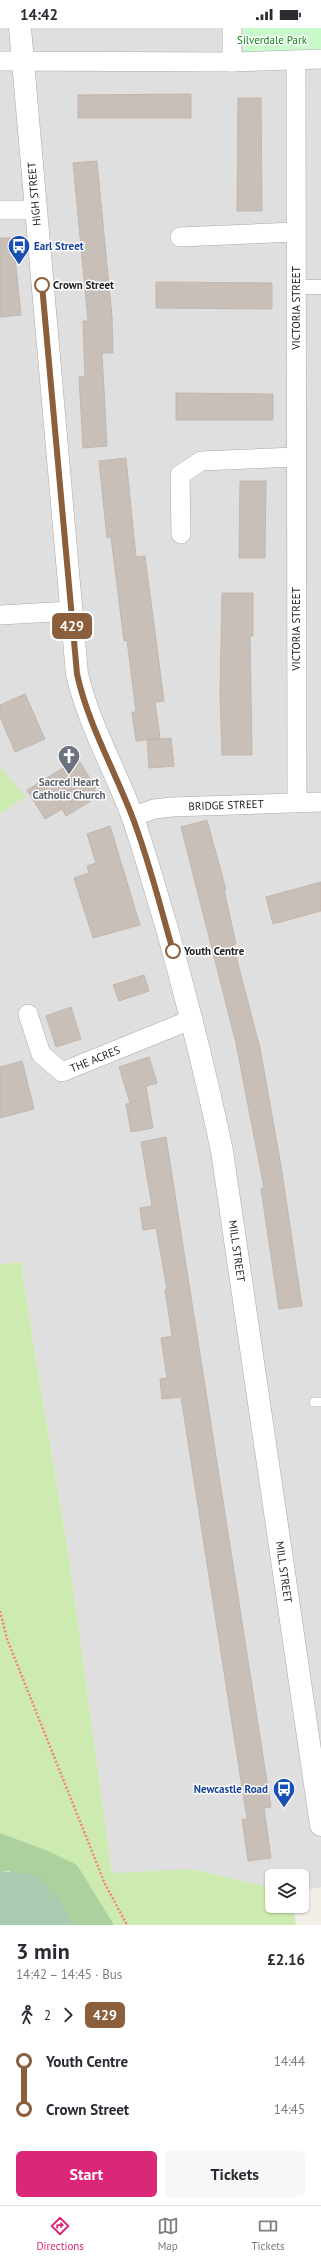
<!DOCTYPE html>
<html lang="en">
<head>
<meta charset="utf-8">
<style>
  body { margin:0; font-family:"PT Sans",sans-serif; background:#f7f7f7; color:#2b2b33; height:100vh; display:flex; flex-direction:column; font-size:15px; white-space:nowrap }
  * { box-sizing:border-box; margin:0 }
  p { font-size:13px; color:#7c7c81 }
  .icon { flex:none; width:22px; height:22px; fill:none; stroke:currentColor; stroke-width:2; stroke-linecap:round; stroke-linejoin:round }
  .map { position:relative; height:1897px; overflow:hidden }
  .sheet { display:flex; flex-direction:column; background:#fff; flex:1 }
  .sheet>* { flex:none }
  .badge { padding:0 8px; border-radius:6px; font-size:14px; line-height:26px }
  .controls { position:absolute; left:265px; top:1841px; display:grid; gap:8px }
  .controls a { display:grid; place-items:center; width:44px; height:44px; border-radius:6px; background:#fff; box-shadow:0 1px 3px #0004; font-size:20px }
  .map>.badge { position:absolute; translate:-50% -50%; box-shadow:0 0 0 2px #fff }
  .legs { display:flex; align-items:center; gap:6px; height:44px; padding:0 16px; font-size:13px }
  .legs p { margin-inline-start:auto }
  .head { display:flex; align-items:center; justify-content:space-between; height:68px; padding:0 16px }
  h1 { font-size:22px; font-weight:700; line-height:30px }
  .primary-button { display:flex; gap:8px; margin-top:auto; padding:8px 16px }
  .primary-button a { flex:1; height:46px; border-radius:6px; background:#db2777; color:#fff; font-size:16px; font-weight:700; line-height:46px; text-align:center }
  .primary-button a+a { background:#f7f7f7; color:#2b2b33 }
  ul { padding:0 16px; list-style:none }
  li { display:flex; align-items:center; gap:14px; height:48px; font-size:15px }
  li i { display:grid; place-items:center; width:6px; height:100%; margin:0 5px; background:currentColor }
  li i::after { content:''; width:10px; height:10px; margin:-5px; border:3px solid; border-radius:50%; background:#fff }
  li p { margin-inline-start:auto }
  li:first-child i { background:linear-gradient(#0000 50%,currentColor 0) }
  li:last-child i { background:linear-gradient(currentColor 50%,#0000 0) }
  .status { display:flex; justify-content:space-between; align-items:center; height:28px; padding:0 20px; background:#fff; direction:ltr }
  .status svg { height:11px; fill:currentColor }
  .dock { display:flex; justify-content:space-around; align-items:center; height:56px; border-top:1px solid #e1e1e2; background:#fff; font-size:11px; color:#7c7c81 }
  .dock a { display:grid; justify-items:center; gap:2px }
  .dock .active { color:#db2777 }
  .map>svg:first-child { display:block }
  .residential { fill:#e0dfdf }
  .grass { fill:#cdebb0 }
  .forest { fill:#add19e }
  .cemetery { fill:#aacbaf }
  .park { fill:#c8facc }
  .building { fill:#c7bfb8; stroke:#c4b6ab }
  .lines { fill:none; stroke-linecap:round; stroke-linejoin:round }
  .service-casing { stroke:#a9a9a9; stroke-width:10 }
  .pedestrian-casing { stroke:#a9a9a9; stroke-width:15 }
  .minor-casing { stroke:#a9a9a9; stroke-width:20 }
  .tertiary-casing { stroke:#a9a9a9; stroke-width:23 }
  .path { stroke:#fa8072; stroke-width:2.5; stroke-dasharray:2 2; stroke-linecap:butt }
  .service { stroke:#fff; stroke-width:9 }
  .pedestrian { stroke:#fff; stroke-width:14 }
  .minor { stroke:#fff; stroke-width:19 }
  .tertiary { stroke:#fff; stroke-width:22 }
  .line-1-casing { stroke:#fff; stroke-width:9 }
  .line-1 { stroke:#8b5e3c; stroke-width:6 }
  .stop-1-dot { fill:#fff; stroke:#8b5e3c; stroke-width:2 }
  .labels { text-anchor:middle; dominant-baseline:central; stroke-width:3; stroke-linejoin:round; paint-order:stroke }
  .park-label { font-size:11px; fill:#0c8416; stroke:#fff }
  .street-label { font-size:11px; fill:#222; stroke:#fff }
  .transit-label { font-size:11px; font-weight:bold; fill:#164399; stroke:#fff; text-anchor:start }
  .stop-label { font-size:11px; font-weight:bold; fill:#222; stroke:#fff; text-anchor:start }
  .worship-label { font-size:11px; font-weight:bold; fill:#5b616d; stroke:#fff }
</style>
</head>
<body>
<div class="status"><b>14:42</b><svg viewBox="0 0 49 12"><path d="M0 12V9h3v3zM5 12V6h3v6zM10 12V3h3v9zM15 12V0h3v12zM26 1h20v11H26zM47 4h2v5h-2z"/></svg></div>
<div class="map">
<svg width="321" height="1897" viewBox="0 0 321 1897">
  <rect width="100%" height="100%" fill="#f2efe9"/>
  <polygon class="residential" points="0,0 321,0 321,1859 302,1863 302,1848 272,1848 272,1860 191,1841 112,1846 68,1523 33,1314 21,1234 0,1236 0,785 25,769 0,739"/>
  <g class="grass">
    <polygon points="0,739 26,769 0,785"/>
    <polygon points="21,1234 33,1314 68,1523 112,1845 191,1841 272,1860 272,1878 293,1878 296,1897 114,1897 46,1822 0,1805 0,1236"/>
  </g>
  <polygon class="forest" points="0,1805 46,1822 77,1837 114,1897 74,1897 60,1872 9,1843 0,1843"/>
  <polygon class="cemetery" points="0,1843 35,1846 60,1872 74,1897 0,1897"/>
  <polygon class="park" points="243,0 321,0 321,23 244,25"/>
  <g class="building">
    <polygon points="191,66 191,90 78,90 78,67"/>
    <polygon points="238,70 261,70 262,183 237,183"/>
    <polygon points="97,133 112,289 113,325 102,325 107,418 83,420 79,349 85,349 83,293 88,293 73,135"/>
    <polygon points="0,210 13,210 21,287 0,289"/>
    <polygon points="156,254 272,255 272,281 156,280"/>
    <polygon points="176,365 273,366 273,392 176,392"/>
    <polygon points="126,430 136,529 145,528 164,673 155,674 160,710 136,713 132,684 136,684 127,612 124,613 111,509 107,510 99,433"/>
    <polygon points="240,453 266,453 265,530 239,530"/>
    <polygon points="222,565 253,565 253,608 250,608 252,727 222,727 220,667"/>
    <polygon points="25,666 45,711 15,724 0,689 0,677"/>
    <polygon points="171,710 174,738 149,740 147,712"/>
    <polygon points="78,731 96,760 94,761 99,768 66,788 62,781 45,791 27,762"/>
    <polygon points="207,792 226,862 224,862 236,916 233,917 260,1020 281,1138 302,1278 279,1281 261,1161 264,1160 246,1067 236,1015 181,799"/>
    <polygon points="110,798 140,897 93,910 74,850 89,845 87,838 96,835 87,806"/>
    <polygon points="321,854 321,883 273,896 266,869"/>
    <polygon points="144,947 149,963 119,973 113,957"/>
    <polygon points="71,979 81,1011 56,1019 46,988"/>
    <polygon points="149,1029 157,1055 146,1058 153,1100 131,1104 126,1076 130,1075 119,1039"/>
    <polygon points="22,1033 34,1081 0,1090 0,1039"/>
    <polygon points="166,1109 271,1779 264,1780 271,1830 248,1833 242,1791 247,1791 181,1369 162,1371 160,1351 167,1350 161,1310 172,1308 165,1262 167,1261 156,1200 143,1202 140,1180 152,1178 141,1114"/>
  </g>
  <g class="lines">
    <g class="service-casing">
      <polyline id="service" points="314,1374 321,1374"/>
    </g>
    <g class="pedestrian-casing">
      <polyline id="pedestrian" points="296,259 321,259"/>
    </g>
    <g class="minor-casing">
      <g id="minor">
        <polyline points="232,0 232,34"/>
        <polyline points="296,32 297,773"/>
        <polyline points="0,33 232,34 321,31"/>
        <polyline points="0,182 36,182"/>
        <polyline points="180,209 295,204"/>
        <polyline points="181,506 180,447 201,433 295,429"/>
        <polyline points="0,587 71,583"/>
        <polyline points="132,789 154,781 172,779 321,774"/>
        <polyline points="28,986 41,1026 62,1044 193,991"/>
      </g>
    </g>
    <g class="tertiary-casing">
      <path id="tertiary" d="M20 0 77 646C89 697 115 741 133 790 145 825 155 861 166 897 187 972 206 1047 222 1123L321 1797"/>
    </g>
    <polyline class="path" points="0,1583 7,1611 105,1856 127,1897"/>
    <use href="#service" class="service"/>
    <use href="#pedestrian" class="pedestrian"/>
    <use href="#minor" class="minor"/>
    <use href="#tertiary" class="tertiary"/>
  </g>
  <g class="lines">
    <g class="line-1-casing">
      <path id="line-1" d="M42 257 77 646C88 696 114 741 132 788 149 832 160 878 173 923"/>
    </g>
    <use href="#line-1" class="line-1"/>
  </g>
  <defs>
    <g id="bus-pin" transform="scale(1.15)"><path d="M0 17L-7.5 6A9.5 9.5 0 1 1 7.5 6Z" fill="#1a4fb4" stroke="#fff"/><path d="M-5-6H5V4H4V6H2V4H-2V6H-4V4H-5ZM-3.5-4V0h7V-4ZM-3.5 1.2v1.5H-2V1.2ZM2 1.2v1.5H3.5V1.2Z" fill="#fff"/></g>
    <g id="church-pin" transform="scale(1.15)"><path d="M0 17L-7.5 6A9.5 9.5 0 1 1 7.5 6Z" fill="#6b7280" stroke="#fff"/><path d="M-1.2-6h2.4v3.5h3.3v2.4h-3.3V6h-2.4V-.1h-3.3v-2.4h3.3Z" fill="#fff"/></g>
  </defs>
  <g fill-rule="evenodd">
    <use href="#bus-pin" x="19" y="218"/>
    <use href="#church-pin" x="69" y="728"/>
    <use href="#bus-pin" x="284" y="1761"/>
  </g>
  <g class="stop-1-dot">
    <circle cx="42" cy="257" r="7"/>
    <circle cx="173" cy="923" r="7"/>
  </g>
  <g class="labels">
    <g class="park-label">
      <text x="272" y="12">Silverdale Park</text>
    </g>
    <g class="street-label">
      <text transform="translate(34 166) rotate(-95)">HIGH STREET</text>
      <text transform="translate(296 280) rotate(-90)">VICTORIA STREET</text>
      <text transform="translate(296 601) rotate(-90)">VICTORIA STREET</text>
      <text transform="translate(226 777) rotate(-2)">BRIDGE STREET</text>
      <text transform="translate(95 1031) rotate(-22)">THE ACRES</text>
      <text transform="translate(237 1223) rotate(82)">MILL STREET</text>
      <text transform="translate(284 1544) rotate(82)">MILL STREET</text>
    </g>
    <g class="transit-label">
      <text x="34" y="218">Earl Street</text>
      <text x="268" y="1761" text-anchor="end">Newcastle Road</text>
    </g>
    <g class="stop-label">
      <text x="53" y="257">Crown Street</text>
      <text x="184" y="923">Youth Centre</text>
    </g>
    <g class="worship-label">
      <text x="69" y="754">Sacred Heart<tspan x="69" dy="13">Catholic Church</tspan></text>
    </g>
  </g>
</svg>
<div class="controls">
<a><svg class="icon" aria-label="layers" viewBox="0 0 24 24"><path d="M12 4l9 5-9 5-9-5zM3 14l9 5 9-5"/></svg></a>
</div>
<b class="badge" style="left:72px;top:598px;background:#8b5e3c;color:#fff">429</b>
</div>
<section class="sheet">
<div class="head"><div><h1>3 min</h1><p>14:42 – 14:45 · Bus</p></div><b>£2.16</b></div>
<div class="legs"><svg class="icon" aria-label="walk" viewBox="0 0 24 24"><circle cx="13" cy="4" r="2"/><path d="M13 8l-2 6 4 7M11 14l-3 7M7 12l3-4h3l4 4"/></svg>2<svg class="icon" aria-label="forward" viewBox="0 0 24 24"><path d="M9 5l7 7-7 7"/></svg><b class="badge" style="background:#8b5e3c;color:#fff">429</b></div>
<ul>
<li><i style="color:#8b5e3c"></i><b>Youth Centre</b><p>14:44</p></li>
<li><i style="color:#8b5e3c"></i><b>Crown Street</b><p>14:45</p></li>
</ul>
<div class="primary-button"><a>Start</a><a>Tickets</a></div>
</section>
<nav class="dock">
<a class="active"><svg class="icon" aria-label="directions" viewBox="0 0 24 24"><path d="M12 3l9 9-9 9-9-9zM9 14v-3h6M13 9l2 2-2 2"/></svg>Directions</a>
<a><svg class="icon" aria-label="map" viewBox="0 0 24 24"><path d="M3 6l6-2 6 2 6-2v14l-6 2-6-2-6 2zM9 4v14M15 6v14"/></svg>Map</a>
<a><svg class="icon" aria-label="tickets" viewBox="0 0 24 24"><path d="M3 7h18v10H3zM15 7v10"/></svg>Tickets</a>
</nav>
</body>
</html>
